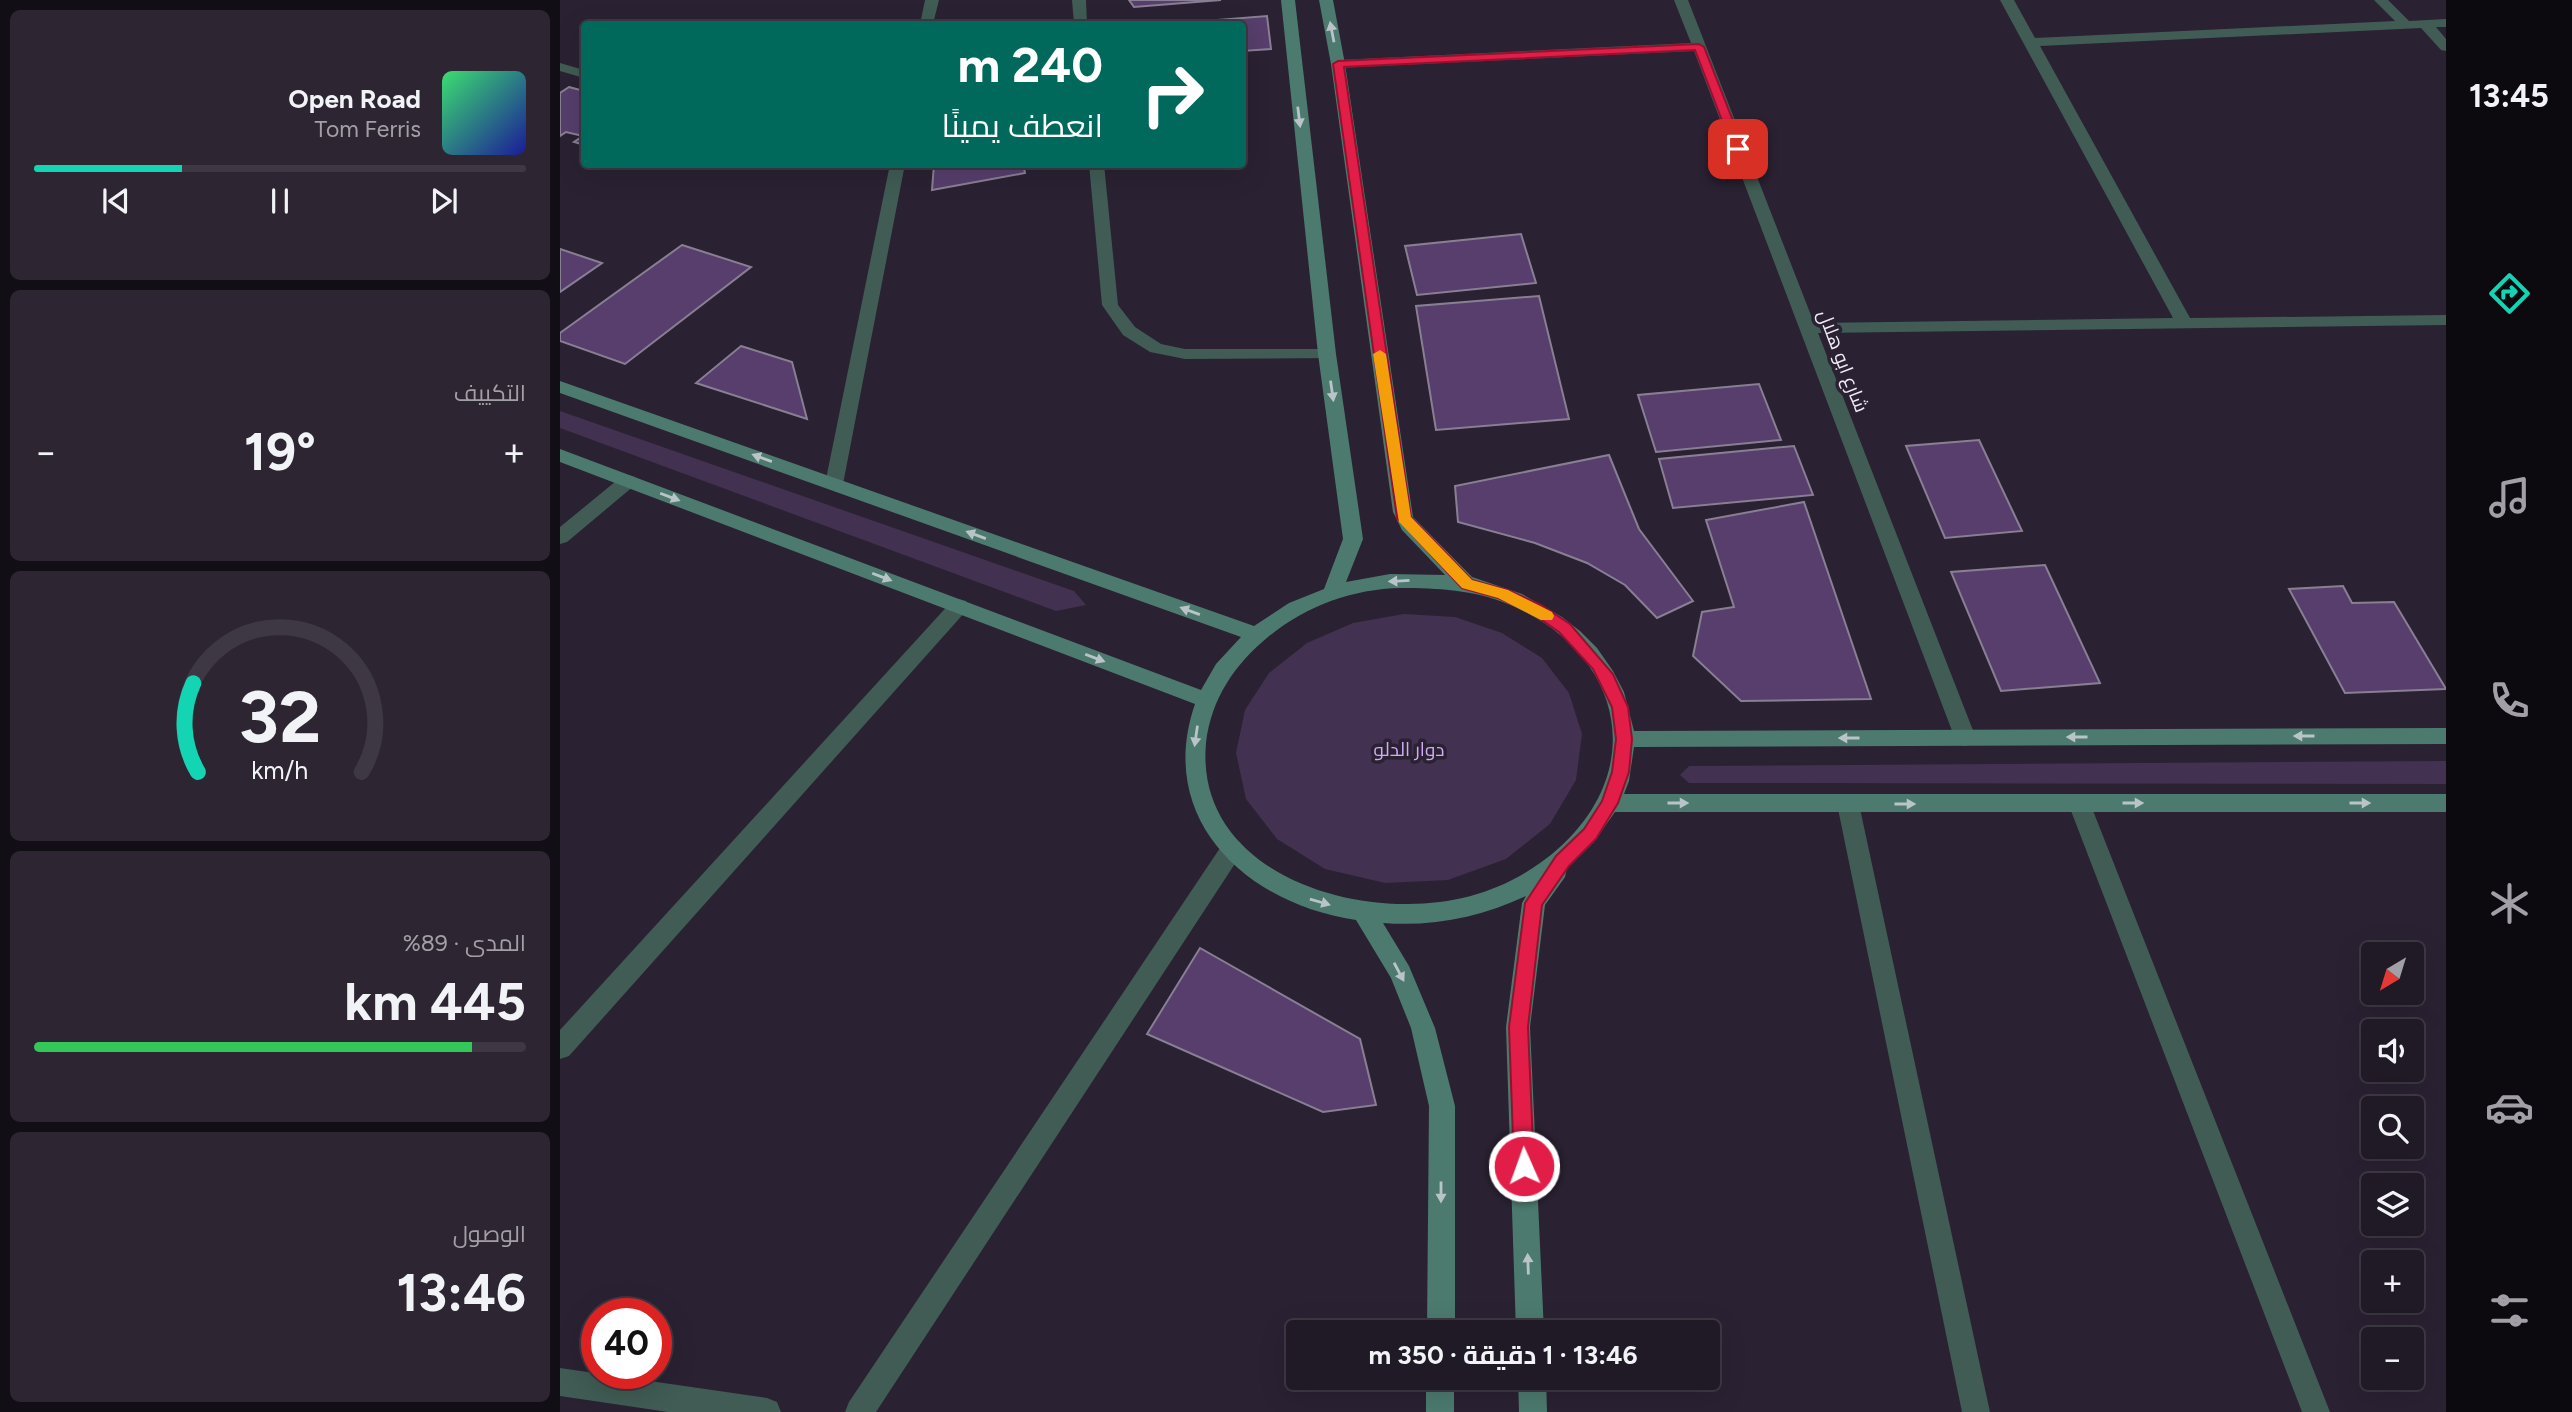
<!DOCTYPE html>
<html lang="ar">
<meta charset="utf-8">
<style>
:root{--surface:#201926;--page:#2d2632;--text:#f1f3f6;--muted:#a2a0a7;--line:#3d3843;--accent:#13d5b4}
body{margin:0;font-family:Figtree,Cairo,sans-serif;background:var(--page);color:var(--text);direction:rtl;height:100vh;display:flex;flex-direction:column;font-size:26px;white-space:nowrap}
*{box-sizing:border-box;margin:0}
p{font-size:23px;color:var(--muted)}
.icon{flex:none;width:38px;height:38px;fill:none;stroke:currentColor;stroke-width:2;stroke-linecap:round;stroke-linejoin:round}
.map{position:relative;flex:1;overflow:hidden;direction:ltr}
.details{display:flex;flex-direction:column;gap:10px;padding:10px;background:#120e15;width:560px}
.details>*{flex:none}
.guide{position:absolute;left:21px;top:21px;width:665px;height:147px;border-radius:7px;box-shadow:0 7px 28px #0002,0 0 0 2px var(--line);direction:rtl;background:#00695c;color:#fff;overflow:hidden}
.needle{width:46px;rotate:218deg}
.tools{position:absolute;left:1801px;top:942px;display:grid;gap:14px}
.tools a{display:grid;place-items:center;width:63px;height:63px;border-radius:7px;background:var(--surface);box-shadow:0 7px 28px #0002,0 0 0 2px var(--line);font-size:35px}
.speed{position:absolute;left:21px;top:1298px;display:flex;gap:14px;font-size:35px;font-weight:700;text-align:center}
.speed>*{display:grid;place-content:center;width:91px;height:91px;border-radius:50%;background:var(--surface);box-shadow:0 7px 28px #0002,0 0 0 2px var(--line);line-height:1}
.speed .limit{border:10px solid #d22;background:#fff;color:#111}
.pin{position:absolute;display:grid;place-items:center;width:60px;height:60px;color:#fff;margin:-30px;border-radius:14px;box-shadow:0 4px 10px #0006}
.me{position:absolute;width:77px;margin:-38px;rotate:358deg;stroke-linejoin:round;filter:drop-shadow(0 0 5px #0008)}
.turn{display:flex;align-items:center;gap:24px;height:147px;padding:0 28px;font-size:32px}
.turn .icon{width:91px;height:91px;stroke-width:2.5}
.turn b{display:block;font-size:49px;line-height:60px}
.big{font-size:52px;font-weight:700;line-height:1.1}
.details .tile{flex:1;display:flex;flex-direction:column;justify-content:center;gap:10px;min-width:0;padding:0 24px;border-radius:10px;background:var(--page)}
.details .dial{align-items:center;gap:0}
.dial svg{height:182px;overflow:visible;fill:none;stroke:var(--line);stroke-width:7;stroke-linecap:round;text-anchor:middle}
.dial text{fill:var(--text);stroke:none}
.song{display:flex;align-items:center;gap:21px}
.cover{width:84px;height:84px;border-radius:10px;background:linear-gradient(135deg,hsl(140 70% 55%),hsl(240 70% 35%))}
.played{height:7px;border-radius:4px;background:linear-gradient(90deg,var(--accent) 30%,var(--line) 30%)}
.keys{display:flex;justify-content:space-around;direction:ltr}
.heat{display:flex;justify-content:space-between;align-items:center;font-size:38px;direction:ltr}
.charge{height:10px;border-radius:5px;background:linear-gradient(90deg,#34c759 89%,var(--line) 0)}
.trip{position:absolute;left:726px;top:1320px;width:434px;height:70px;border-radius:7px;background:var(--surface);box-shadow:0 7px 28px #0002,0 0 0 2px var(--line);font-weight:700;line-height:70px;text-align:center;direction:rtl}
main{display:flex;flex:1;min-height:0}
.tabs{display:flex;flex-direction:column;width:126px;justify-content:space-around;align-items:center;background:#0d0a0f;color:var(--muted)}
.tabs .icon{width:49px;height:49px}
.tabs .on{color:var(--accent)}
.tabs b{font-size:32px;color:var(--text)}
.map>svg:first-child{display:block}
.green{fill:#423150}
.building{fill:#573e6c;stroke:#897f94;stroke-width:2}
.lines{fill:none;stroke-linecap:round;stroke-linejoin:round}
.street{fill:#405c54;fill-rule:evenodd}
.secondary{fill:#4c7a6e;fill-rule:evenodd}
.oneway{fill:#b8c4c8}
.route{fill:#e11d48;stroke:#92132f;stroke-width:2}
.slow{fill:#f59e0b}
.labels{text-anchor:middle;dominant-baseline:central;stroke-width:7;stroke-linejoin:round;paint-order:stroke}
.street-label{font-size:19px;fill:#f2ecf8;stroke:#2a2132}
.park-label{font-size:19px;fill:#d2abf5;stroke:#2a2132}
</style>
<main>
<nav class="tabs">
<b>13:45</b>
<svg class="icon on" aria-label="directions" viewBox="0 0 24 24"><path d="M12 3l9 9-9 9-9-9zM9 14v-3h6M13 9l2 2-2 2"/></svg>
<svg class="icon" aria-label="music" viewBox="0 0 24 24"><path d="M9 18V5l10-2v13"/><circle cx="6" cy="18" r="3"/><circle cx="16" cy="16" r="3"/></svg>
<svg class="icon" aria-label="phone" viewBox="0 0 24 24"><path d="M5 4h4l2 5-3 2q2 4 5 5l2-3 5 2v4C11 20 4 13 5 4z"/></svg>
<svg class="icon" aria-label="climate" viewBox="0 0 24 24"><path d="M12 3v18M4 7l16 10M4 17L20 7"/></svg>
<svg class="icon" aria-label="car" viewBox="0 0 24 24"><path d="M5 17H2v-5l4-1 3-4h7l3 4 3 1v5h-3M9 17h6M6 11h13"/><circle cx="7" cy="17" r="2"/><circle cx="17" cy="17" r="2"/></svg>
<svg class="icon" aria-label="filters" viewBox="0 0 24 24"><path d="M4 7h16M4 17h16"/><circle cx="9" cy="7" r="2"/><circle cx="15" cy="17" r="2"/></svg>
</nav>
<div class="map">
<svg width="1886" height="1412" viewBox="0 0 1886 1412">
<rect width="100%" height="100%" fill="#2a2132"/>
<path class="green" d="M0 411 514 591 526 605 496 611 0 428Z
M844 614 895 617 942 633 982 658 1009 693 1022 734 1016 780 990 824 946 859 888 880 825 883 765 869 717 839 686 799 676 753 685 710 709 673 747 643 793 623Z
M1886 761V784L1129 783 1120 775 1129 766Z"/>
<path class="building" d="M569 0H661L574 7Z
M707 16 711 49 682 51V24H607Z
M9 87 24 91V145L14 142 23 136 6 132 0 136V93Z
M374 164H463L465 173 372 190Z
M961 234 976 283 857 295 845 246Z
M122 245 191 267 65 364 0 341V333Z
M0 249 42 263 0 292Z
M979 296 1009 419 876 430 856 306Z
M181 346 232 362 247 419 136 383Z
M1199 384 1221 440 1096 452 1078 395Z
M1419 440 1462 531 1385 538 1346 446Z
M1234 446 1253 495 1113 508 1099 459Z
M1049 455 1079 529 1133 601 1097 618 1065 585 1027 563 975 543 898 522 895 486Z
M1244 502 1311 699 1181 701 1133 656 1142 612 1174 607 1146 520Z
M1485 565 1540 683 1441 691 1391 572Z
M1783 586 1792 603 1834 602 1886 689 1785 693 1729 589Z
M640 948 800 1039 816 1105 763 1112 587 1034Z"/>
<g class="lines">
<path class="street" d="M365 0H379L373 24H360Z
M512 0H526L527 24H514Z
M1114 0H1128L1254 323 1613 318 1440 0H1454L1475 38 1835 21 1814 0H1828L1849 21 1886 19V27H1876L1886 39V51L1881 50 1861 28 1480 46 1630 318 1886 315V325L1258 333 1416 738 1413 744 1405 746 1397 744 1134 51 778 68 771 64 778 60 1131 43Z
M0 63 24 70V78L0 71Z
M330 164H345L283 484 281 488H267L265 484Z
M529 164H544L558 305 575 327 601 344 625 349H767L776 354 773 358 625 359 590 352 563 335 542 305Z
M68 475 75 477 77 481 75 485 7 542 0 544V527L61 477Z
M399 599 406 601 409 606 406 611 9 1056 0 1059V1030L392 601Z
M1519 794 1527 797 1530 803 1770 1412H1742L1508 803 1511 797Z
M1288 795 1296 798 1299 804 1430 1412H1402L1277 804 1280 798Z
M672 840 680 842 683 849 680 856 316 1412H285L289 1402 664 842Z
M0 1368 207 1398 217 1402 221 1412H108L0 1396Z"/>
<path class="secondary" d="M721 0H735L776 354 803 539 786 582 830 574 885 575 842 530 833 512 771 64 759 0H773L785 64 853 517 912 577 962 594 1002 617 1020 631 1037 648 1053 671 1064 692 1074 731 1886 728V744L1074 747 1069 781 1064 794H1886V812H1055L1033 843 1007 868 1005 877 985 905 970 1027 984 1332H956L946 1027 962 903 966 896C921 917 873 927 823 923L849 966 875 1028 895 1106V1332H867L869 1106 851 1028 831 978 796 920C687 904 595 820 635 704L0 462V449L641 690 656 664 681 637 0 393V381L694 626 729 603 764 589 783 539 758 354ZM841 588C877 588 914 590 948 604 1064 652 1091 772 992 854 950 888 902 904 848 904 754 905 636 855 646 743 651 699 675 664 708 637 746 606 792 589 841 588Z
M866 1377H894V1412H866Z
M958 1377H986L987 1412H959Z"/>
</g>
<defs><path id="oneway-solid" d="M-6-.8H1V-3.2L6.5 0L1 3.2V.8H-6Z" transform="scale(1.75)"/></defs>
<g class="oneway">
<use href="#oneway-solid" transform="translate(772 32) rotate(-101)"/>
<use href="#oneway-solid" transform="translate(739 117) rotate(83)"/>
<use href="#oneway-solid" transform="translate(772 391) rotate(82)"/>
<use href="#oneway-solid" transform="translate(202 458) rotate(-160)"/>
<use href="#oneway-solid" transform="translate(110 497) rotate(21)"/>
<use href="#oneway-solid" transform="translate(416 535) rotate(-160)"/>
<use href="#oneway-solid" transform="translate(322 577) rotate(21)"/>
<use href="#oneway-solid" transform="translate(839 581) rotate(177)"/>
<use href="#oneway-solid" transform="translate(630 611) rotate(-160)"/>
<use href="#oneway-solid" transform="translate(535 658) rotate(21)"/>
<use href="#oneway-solid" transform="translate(636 736) rotate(98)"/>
<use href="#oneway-solid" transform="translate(1744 736) rotate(180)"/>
<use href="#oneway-solid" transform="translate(1517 737) rotate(180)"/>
<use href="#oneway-solid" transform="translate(1289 738) rotate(180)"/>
<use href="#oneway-solid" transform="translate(1118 803)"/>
<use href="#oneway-solid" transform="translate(1573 803)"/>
<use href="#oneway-solid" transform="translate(1800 803)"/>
<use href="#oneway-solid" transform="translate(1345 804)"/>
<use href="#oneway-solid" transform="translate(760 902) rotate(16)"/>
<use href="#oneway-solid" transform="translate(839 972) rotate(62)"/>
<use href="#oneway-solid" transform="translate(881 1192) rotate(90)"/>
<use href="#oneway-solid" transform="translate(968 1264) rotate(-92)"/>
</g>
<path class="route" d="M1139 44 1144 47 1184 149 1182 152 1173 149 1135 50 784 67 851 517 912 580 948 590 981 605 1010 624 1053 674 1068 707 1072 739 1069 772 1058 803 1036 839 1009 866 982 905 968 1027 974 1166 971 1172 964 1175 957 1172 954 1166 949 1027 965 903 996 856 1024 829 1042 801 1052 772 1056 739 1052 707 1033 669 999 632 970 612 938 598 902 588 837 518 773 64 778 61Z"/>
<path class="slow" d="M820 350 826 354 851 517 912 580 948 590 992 612 994 616 992 620H981L938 598 902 588 839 522 813 354Z"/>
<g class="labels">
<g class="street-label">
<text transform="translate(1283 361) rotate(69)">شارع ابو هلال</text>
</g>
<g class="park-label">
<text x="849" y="749">دوار الدلو</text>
</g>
</g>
</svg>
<div class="tools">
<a><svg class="needle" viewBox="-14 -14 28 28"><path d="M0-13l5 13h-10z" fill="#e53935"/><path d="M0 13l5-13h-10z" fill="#a2a0a7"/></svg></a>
<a><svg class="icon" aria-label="sound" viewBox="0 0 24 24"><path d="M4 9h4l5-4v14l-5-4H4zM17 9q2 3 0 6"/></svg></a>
<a><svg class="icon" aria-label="search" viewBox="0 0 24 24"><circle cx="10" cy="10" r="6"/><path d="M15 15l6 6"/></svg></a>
<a><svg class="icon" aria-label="layers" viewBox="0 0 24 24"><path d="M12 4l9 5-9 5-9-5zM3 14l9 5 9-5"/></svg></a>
<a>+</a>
<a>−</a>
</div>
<div class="speed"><div class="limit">40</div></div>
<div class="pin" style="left:1178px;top:149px;background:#d93025"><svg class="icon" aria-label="arrive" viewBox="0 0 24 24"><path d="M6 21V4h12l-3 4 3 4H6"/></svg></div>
<svg class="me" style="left:964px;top:1166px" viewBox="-20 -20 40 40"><circle r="17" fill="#e11d48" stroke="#fff" stroke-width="3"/><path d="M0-11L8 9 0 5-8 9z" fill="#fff"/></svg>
<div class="trip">13:46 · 1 دقيقة · 350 m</div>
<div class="guide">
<div class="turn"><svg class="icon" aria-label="right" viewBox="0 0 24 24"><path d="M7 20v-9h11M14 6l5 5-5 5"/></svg><div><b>240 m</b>انعطف يمينًا</div></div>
</div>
</div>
<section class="details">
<div class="tile">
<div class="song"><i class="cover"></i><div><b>Open Road</b><p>Tom Ferris</p></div></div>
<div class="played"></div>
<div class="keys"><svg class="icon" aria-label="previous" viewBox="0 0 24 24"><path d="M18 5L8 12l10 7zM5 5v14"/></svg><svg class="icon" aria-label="pause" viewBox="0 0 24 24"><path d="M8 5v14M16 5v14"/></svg><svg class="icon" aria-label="next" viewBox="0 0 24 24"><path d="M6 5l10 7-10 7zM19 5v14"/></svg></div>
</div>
<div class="tile"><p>التكييف</p>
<div class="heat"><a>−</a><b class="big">19°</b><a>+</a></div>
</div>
<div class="tile dial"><svg viewBox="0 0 100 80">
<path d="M14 69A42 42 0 1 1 86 69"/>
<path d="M14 69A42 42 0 0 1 12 30" stroke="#13d5b4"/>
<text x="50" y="56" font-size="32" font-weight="700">32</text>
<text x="50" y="72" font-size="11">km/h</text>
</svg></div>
<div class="tile"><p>المدى · 89%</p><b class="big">445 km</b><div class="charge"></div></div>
<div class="tile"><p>الوصول</p><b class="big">13:46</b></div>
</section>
</main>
